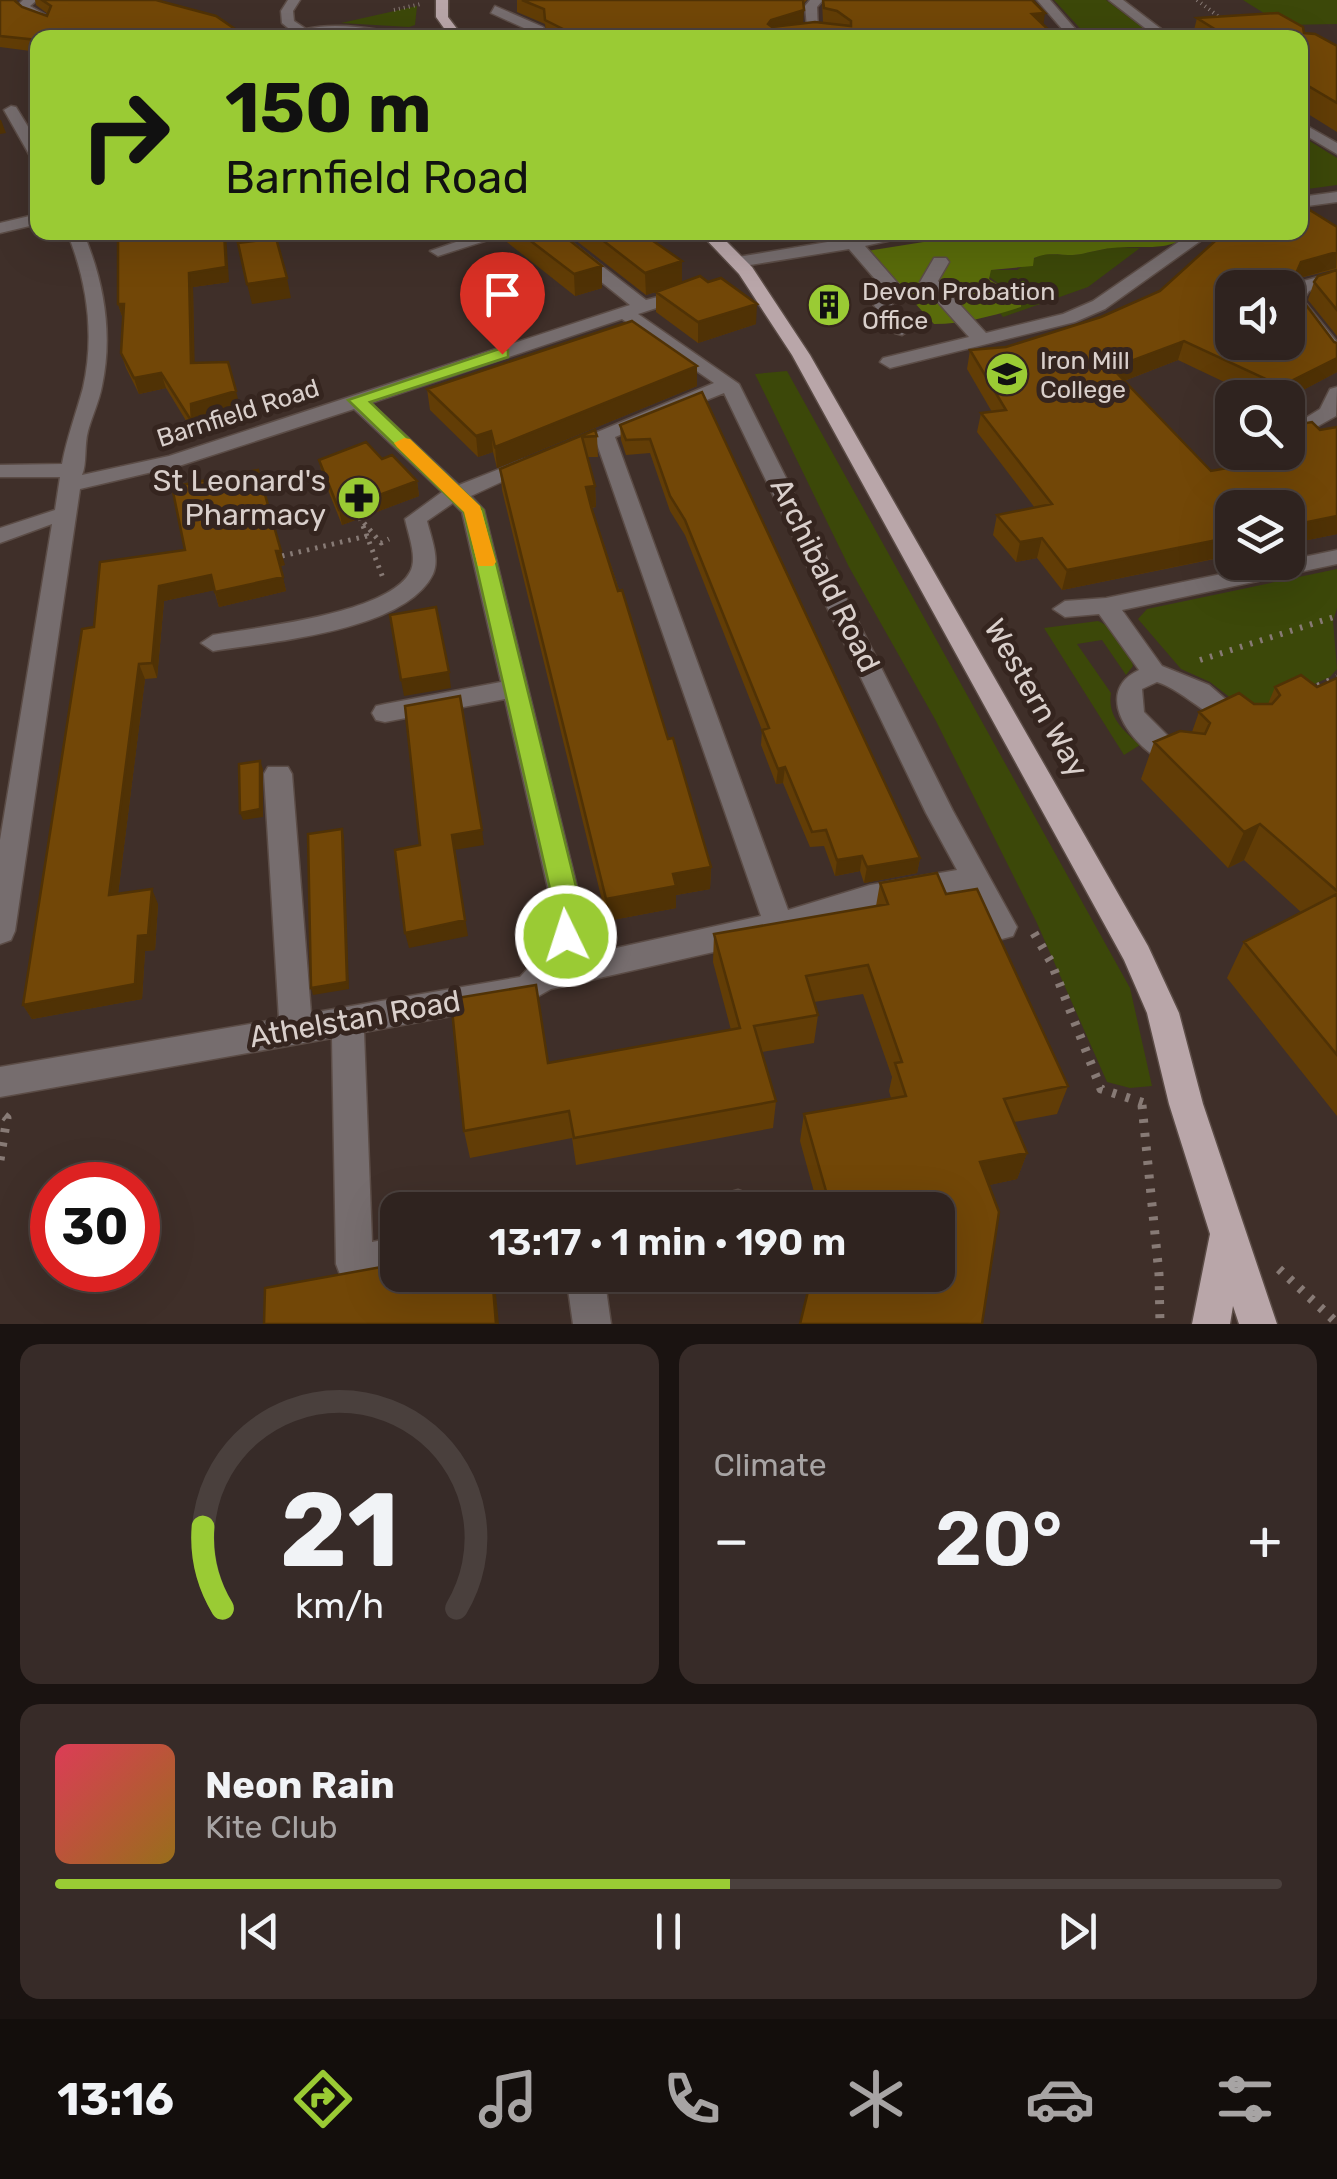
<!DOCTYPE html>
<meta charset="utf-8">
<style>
:root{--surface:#2f231f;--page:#372b28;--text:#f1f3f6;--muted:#a7a4a4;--line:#4a403d;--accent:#9acb34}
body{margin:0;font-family:Rubik,sans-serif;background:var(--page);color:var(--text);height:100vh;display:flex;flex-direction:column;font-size:38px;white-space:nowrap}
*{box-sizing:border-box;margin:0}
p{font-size:32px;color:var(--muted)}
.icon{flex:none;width:55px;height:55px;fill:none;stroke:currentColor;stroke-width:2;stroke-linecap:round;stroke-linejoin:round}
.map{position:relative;height:1324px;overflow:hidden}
.sheet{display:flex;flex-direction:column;gap:20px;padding:20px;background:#1a1311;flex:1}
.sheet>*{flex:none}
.top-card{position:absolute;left:30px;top:30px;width:1278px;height:210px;border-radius:20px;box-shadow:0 10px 40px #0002,0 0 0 2px var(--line);background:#9acb34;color:#111;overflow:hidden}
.tools{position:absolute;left:1215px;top:270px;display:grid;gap:20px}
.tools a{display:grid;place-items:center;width:90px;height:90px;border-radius:20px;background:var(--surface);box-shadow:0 10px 40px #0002,0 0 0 2px var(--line);font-size:50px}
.speed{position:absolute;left:30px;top:1162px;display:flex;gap:20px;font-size:50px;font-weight:700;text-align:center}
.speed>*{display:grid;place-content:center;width:130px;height:130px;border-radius:50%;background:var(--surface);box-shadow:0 10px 40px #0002,0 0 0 2px var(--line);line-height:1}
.speed .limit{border:15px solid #d22;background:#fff;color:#111}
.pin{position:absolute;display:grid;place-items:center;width:85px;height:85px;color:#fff;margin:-102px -42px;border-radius:50% 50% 50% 0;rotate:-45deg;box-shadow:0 0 10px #0007}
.pin .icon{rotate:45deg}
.me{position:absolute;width:110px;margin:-55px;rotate:356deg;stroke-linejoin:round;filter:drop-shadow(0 0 8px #0008)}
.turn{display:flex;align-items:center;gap:35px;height:210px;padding:0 30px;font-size:45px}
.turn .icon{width:130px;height:130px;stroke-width:2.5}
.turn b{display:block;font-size:70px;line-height:85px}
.big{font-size:75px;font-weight:600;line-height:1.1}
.sheet .widget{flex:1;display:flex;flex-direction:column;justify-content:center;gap:15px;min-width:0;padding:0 35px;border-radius:20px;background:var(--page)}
.sheet .dial{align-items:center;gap:0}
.dial svg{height:260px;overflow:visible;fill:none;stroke:var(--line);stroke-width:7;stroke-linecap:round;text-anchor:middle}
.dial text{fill:var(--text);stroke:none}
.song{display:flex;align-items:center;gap:30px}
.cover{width:120px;height:120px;border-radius:15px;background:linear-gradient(135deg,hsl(350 70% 55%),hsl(40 70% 35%))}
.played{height:10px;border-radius:5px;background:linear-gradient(90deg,var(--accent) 55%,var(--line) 55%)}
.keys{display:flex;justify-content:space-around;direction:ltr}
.heat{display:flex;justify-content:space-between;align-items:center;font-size:55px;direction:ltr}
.sheet .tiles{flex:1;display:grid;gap:20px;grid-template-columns:1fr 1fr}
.widget:last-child{grid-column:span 2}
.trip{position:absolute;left:380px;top:1192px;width:575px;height:100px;border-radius:20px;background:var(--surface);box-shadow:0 10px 40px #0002,0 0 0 2px var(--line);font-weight:600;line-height:100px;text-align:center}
.menu{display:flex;height:160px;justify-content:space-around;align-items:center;background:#130e0c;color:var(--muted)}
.menu .icon{width:70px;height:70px}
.menu .active{color:var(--accent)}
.menu b{font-size:45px;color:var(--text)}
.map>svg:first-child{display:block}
.green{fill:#3c4809}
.forest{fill:#596b0a}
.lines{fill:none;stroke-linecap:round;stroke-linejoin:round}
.minor-casing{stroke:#5b4c46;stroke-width:3}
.major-casing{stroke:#5b4c46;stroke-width:3}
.path-far3{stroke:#877a75;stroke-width:4;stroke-dasharray:1 4;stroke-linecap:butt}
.path-far2{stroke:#877a75;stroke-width:5;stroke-dasharray:2.5 6;stroke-linecap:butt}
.path-far1{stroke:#877a75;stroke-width:6;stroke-dasharray:2.5 8;stroke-linecap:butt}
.path{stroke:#877a75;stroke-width:9;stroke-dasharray:4 10;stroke-linecap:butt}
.minor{fill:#766d6e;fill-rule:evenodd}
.major{fill:#b9a6a9;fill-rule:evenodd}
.wall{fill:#623d06}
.shaded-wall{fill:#503205}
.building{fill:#724707;stroke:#503205;stroke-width:2.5;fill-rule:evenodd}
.route{fill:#9acb34;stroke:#648422;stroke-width:2.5}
.slow{fill:#f59e0b}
.labels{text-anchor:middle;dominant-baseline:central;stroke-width:10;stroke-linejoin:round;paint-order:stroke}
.far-poi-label{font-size:25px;fill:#d9cfcb;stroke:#35251f;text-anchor:start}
.far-street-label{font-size:25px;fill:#d9cfcb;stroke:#35251f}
.poi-label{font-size:30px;fill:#d9cfcb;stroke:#35251f;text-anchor:end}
.street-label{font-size:30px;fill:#d9cfcb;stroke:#35251f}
</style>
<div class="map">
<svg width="1337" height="1324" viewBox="0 0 1337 1324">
<rect width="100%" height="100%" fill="#3f2f29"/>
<path class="green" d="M1054 0H1106L1155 37H1088Z
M1243 0H1337V24L1283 25Z
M417 6 415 25 409 27 341 23Z
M1300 135 1337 158V185L1300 190Z
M1115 247 1140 248 1088 287 1003 317 1000 313 1021 307V300L988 276 991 270H1017L1041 254 1075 255Z
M787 371 1130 988 1152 1086 1130 1088 1107 1082 1036 921 936 721 849 567 755 374Z
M1337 569V608L1333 621 1337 669 1330 677 1250 713 1210 682 1181 669 1138 619 1147 609Z
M1098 621C1116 629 1129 647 1133 666L1126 675 1102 640 1077 644 1111 693C1107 717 1124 731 1140 745L1124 755 1044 628Z"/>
<path class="forest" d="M1074 233H1195C1161 254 1148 244 1112 248 1099 249 1086 254 1073 255 1059 255 1046 252 1034 258L1033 266 991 270 989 279 1021 300V307C992 316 964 324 934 324L867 251 961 236Z"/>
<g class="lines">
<g class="minor-casing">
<path id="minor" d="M23 0H37L30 6 51 18V24C40 25 24 15 17 6Z
M288 0H300L293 11 294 21 306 29C346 20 383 34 423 33 437 32 450 26 461 33 430 52 365 28 329 31 311 33 294 38 275 38L293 32 282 23 281 11Z
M810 0H823L817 7 818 32 771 38 807 27 805 6Z
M1037 0H1050L1083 38H1070Z
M1109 0H1123L1173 38H1158Z
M495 6 543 27 545 30 535 33 491 13Z
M11 106 16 107 38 143V160L30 156 4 110Z
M1300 122 1337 143V154L1300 132Z
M1337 192V202L1300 207V197Z
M38 214V224L0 233V223Z
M67 232H83C104 281 113 334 102 386 99 402 92 416 88 431 84 445 87 465 82 475L169 456 630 305 539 232H558L646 300 693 288V296L638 314 739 384 953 811 1017 927 1013 936 1002 939 991 936 968 892 870 909 779 937 551 989 528 1002 364 1032 372 1242 398 1237V1273L354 1282 341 1277 336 1264 332 1038 0 1097V1067L279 1019 264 774 268 767H288L292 774 311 1013 520 977 544 951 553 911 505 699 385 722 376 720 372 713 376 706 385 704 501 682 462 512 453 503 427 521C431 537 440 559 433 574 406 631 269 642 213 651L201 643 213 635C257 627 388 614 410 572 418 558 408 534 405 519L442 492 354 409 182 465 80 489 15 931 11 940 0 944V840L52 524 0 543V528L55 510 60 477H0V465L62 464C67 437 76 414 83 388 95 335 87 281 67 232ZM622 319 714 383 557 449 567 455 597 444 761 916 571 958 583 911 484 510 471 496 540 464 529 458 522 460 459 485 371 403ZM724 393 926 813 957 870 870 885 788 910 615 437Z
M485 232H513L438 256 430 251Z
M887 232H928L865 246 901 287 886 297 911 329 902 335 895 333 867 296 881 286 849 249 738 267 729 262 738 257Z
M1193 232H1213L1105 309 1075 322 890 368 880 362 883 358 969 337 920 282 934 258H946L949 262 938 281 986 333 1063 314 1093 301Z
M1337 272V282L1309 291 1303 300 1337 342V360L1330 358 1288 304 1296 283Z
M1337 387 1336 416 1288 443V429L1320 409 1330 389Z
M1337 550V564L1122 610 1162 666 1209 685 1253 723 1249 730C1227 736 1185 690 1157 682L1142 689 1144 712 1192 760 1189 767C1158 776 1079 698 1139 670L1099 614 1065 617 1053 609 1065 601 1106 598Z
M738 1190 751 1195 755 1210H705L710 1198Z
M566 1275H604L611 1324H573Z"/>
</g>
<g class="major-casing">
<path id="major" d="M436 0H448V17L464 38H451L436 17Z
M699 232H717L752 267 810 355 1148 946 1179 1013 1203 1104 1277 1324H1239L1233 1306 1230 1324H1192L1210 1234 1169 1104 1147 1013 1124 960 792 355 739 274Z"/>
</g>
<path class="path-far3" d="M1197 0 1223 20
M394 10 421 4"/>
<path class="path-far2" d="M360 518 383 578
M364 523 381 543 389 539
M282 556 367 536"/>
<path class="path-far1" d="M1200 660 1337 616
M1308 690 1337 677"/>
<path class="path" d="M1034 933 1051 962 1101 1089 1150 1105
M1142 1105 1159 1274 1160 1324
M0 1160 7 1118 2 1114
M1279 1269 1337 1323"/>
<use href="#minor" class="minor"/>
<use href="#major" class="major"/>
</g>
<path class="wall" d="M0 0H16L22 7 47 16 48 14 36 5 35 0H156L248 38H38V52L0 47Z
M517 0H807L803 4V24L823 23 822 0H1032L1043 25 1057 38H552L546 34 545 24 517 12Z
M1197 18 1304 33 1337 46V132L1300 109V38H1192Z
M1337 227V269L1295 279 1292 286 1334 342 1337 343V372L1288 398H1258L1178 360 1124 381 1211 471 1262 462 1254 452H1288L1320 430 1337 427V534L1062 590 1037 558 1016 562 993 535 997 515 1035 508 977 432 981 413 992 412 967 369 970 350 1006 347 1101 317 1160 291Z
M118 232 229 282 193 287 194 363 240 407 196 419V437L166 388 139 394 126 368 121 353 123 319 118 304Z
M502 232H559L602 288 575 296 503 239Z
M565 232H655L656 242 682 283 756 324 698 343 656 312V292L662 290 646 295Z
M1337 270V336L1308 300 1314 282Z
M697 366V386L497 468 493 452 478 457 430 410 427 389Z
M702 392 920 858 917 873 864 883 860 871 835 876 824 846 810 847 783 783 776 784 761 745 762 730 685 535 670 511 650 453 626 455 621 440 620 425Z
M595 430 597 436 598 457H587L595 486 596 507 592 508 711 867 710 889 676 895V908L607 921 502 490 500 469Z
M382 459 417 481 419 496 342 525 322 475 319 460Z
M100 562 285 565 280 566 286 591 219 607 214 590 164 601 157 678 145 679 118 894 158 904 155 950 145 951 142 999 32 1019 23 1005 94 627Z
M1337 678V1116L1227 978 1244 942 1302 913 1244 860 1228 868 1141 779 1154 742 1192 732 1199 712 1268 704 1275 687H1317Z
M880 883 946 894 1068 1086 1057 1114 1014 1122 1027 1153 1017 1179 989 1185 938 1210H819L800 1141 804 1114 891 1098 889 1091 892 1077 863 994 814 1002 818 1015 814 1043 762 1052 776 1101 773 1128 576 1165 572 1138 470 1158 464 1131 548 1063 731 1030 713 962 714 934 876 906Z"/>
<path class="shaded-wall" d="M804 10 803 24 770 34 768 24 771 20Z
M1045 13 1043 28 1032 14Z
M0 120H1L6 133 0 134Z
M224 232H226L229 282 193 287 195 378 191 363 189 273Z
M1337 252 1336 268 1295 279 1288 296 1301 262Z
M682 261V283L646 295 645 273Z
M602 266V288L575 296 574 274Z
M287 278 291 298 252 304 247 284Z
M118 304H124L123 319Z
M757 304 756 324 698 343V322Z
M1184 341 1178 360 1108 387 1112 368Z
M1337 358V372L1288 398H1277L1281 386Z
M697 366V386L497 468 495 447Z
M161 373 166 388 139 394 134 378Z
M236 391 240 407 196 419V437L192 422 191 404Z
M491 431 493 452 478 457 476 436Z
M417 481 419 496 342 525 339 510Z
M595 486 596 507 587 508 586 487Z
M1337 516V534L1288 544V526Z
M1232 537V555L1062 590 1067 570Z
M1042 538 1037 558 1016 562 1020 542Z
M276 551H281L285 565 280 566Z
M211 575 215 590 164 601 157 678 152 663 159 586Z
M283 577 286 591 219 607 215 592Z
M139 664 145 679 116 910 109 895Z
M449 672 451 688 404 696 401 680Z
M260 761 263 769V817L243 820 240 813Z
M785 767 783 783 776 784 778 769Z
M1260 824 1244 860 1228 868 1244 832Z
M342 829 344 837 349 989 313 995 311 988Z
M482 830 484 845 454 850 468 936 409 948 405 933 452 835Z
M862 856 860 871 835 876 837 860Z
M920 858 917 873 864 883 867 867Z
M711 867 710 889 676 895V908L607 921 606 899 673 874Z
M152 889 158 904 155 950 145 951 142 999 32 1019 23 1005 138 936Z
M1027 1153 1017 1179 971 1189 980 1162Z
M492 1275H494L499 1324H496Z"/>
<path class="building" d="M0 0H14L22 7 47 16 51 6 42 0H156L216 16 248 38 94 37 38 38V40L0 36Z
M522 0H803L804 10 771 20 768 24 772 27 815 22 851 26V21L837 11 824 8 823 0H1032L1045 13 1032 14 1057 38H581L545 20 544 9Z
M1278 13 1303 27 1304 33 1315 34 1337 46V103L1300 81V38H1229L1197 18Z
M1300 204 1337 227V252L1301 262 1291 285 1334 342 1337 343V358L1281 386 1184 341 1112 368 1211 471 1283 458 1278 452H1288V426L1312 422 1320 430 1337 427V516L1288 526V508H1232V537L1067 570 1042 538 1020 542 997 515 1052 504 981 413 1006 410 970 350 1006 347 1101 317 1160 291 1225 232H1300ZM1232 288H1288V342H1232Z
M118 232H224L226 267 189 273 191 363 228 362 236 391 191 404 192 422 161 373 134 378 121 353 124 304H118Z
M519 232H559L602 266 574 274Z
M592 232H655L646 236 682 261 645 273Z
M276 238 287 278 247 284 238 243Z
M1337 270V310L1314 282 1318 276Z
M700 276 708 282 721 278 757 304 698 322 656 292Z
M632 321 697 366 495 447 491 431 476 436 427 389Z
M702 392 920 858 867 867 862 856 837 860 826 830 812 832 785 767 778 769 762 730 769 728 685 520 670 496 650 439 626 440 620 425Z
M595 430 597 436 582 437 595 486 586 487 592 510 618 591 622 590 668 739 673 738 711 867 673 874 676 886 606 899 500 469Z
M366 442 382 459 392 455 417 481 339 510 319 460Z
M258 470 281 551H276L283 577 215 592 211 575 159 586 152 663 139 664 109 895 152 889 148 935 138 936 135 984 23 1005 82 629 94 627 100 562 185 550 172 487Z
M436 607 449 672 401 680 390 615Z
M1301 675 1317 687 1337 678V891L1260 824 1244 832 1154 742 1180 731 1205 734 1210 723 1199 712 1239 693 1254 704H1272L1280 695 1275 687Z
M460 696 482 830 452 835 465 920 405 933 395 850 420 845 405 706Z
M260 761V809L240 813 239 764Z
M342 829 347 982 311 988 308 834Z
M937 873 946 894 977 889 1068 1086 1004 1099 1027 1153 980 1162 999 1212 982 1324H800L812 1275H938V1210H829L830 1205 804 1114 906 1096 895 1063 902 1062 868 965 806 976 818 1015 754 1026 776 1101 574 1138 569 1111 464 1131 451 999 536 985 548 1063 740 1028 714 934 888 904 880 883Z
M1337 894V1055L1244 942Z
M398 1264V1275H492L496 1324H264L265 1288Z"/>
<path class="route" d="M502 348 508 350V357L370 402 483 510 582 911 576 944 566 947 556 944 552 936 555 911 464 512 348 400Z"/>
<path class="slow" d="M404 438 410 439 480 506 496 562 493 566H478L464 512 397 447 394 443Z"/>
<defs>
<g id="building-disc" transform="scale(2.25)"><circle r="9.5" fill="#9acb34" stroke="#35251f"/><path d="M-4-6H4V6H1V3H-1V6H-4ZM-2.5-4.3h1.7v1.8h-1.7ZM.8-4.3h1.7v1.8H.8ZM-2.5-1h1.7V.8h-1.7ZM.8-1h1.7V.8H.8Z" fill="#111"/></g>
<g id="university-disc" transform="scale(2.25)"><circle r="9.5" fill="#9acb34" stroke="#35251f"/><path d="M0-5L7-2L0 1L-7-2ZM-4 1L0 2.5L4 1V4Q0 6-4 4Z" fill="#111"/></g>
<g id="pharmacy-disc" transform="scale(2.25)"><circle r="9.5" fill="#9acb34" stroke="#35251f"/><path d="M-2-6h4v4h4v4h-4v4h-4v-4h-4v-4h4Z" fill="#111"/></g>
</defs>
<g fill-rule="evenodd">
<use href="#building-disc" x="829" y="305"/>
<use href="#university-disc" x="1007" y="374"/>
<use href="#pharmacy-disc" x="359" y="498"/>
</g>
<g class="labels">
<g class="far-poi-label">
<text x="862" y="291">Devon Probation<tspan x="862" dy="29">Office</tspan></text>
<text x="1040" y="360">Iron Mill<tspan x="1040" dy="29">College</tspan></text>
</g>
<g class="far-street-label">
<text transform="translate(238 413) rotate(-18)">Barnfield Road</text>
</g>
<g class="poi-label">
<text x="326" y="481">St Leonard's<tspan x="326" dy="34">Pharmacy</tspan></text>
</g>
<g class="street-label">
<text transform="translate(825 575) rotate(64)">Archibald Road</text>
<text transform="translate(1036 698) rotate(60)">Western Way</text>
<text transform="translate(355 1019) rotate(-10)">Athelstan Road</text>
</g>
</g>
</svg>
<div class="tools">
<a><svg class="icon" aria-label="sound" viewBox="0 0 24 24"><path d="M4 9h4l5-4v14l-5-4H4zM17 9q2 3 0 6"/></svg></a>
<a><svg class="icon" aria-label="search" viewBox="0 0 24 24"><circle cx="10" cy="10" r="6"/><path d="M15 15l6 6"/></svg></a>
<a><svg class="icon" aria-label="layers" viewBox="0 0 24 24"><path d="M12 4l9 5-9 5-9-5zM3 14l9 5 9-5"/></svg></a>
</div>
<div class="speed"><div class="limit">30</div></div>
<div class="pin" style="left:502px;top:354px;background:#d93025"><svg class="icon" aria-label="arrive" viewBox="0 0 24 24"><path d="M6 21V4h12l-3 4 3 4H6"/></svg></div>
<svg class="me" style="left:566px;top:936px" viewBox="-20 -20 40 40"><circle r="17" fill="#9acb34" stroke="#fff" stroke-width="3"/><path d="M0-11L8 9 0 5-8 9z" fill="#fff"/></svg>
<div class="trip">13:17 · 1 min · 190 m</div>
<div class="top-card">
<div class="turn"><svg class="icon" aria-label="right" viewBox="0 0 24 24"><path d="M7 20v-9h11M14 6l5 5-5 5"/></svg><div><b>150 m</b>Barnfield Road</div></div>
</div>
</div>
<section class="sheet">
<div class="tiles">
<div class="widget dial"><svg viewBox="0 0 100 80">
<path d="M14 69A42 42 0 1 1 86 69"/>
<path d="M14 69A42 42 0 0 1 8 44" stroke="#9acb34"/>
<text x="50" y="56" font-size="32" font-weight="700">21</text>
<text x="50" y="72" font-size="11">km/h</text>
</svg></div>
<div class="widget"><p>Climate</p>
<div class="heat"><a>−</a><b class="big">20°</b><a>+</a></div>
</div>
<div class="widget">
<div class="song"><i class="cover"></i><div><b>Neon Rain</b><p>Kite Club</p></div></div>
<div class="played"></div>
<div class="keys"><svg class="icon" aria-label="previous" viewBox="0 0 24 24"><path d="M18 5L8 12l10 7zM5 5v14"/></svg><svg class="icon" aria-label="pause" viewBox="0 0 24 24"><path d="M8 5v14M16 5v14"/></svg><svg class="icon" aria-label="next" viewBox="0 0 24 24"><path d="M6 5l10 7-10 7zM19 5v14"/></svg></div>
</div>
</div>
</section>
<nav class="menu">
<b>13:16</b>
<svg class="icon active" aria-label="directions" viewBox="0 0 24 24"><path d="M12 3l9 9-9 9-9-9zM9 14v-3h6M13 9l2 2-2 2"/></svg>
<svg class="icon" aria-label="music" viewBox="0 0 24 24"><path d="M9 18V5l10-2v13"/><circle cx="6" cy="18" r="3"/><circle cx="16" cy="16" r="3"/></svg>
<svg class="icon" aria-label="phone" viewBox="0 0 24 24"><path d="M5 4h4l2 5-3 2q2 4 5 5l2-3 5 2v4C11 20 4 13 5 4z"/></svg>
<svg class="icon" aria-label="climate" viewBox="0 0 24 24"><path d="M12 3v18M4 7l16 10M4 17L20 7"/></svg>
<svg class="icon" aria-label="car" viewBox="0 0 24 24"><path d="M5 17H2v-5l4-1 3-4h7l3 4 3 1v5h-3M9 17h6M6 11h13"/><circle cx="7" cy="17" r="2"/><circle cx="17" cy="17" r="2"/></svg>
<svg class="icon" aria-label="filters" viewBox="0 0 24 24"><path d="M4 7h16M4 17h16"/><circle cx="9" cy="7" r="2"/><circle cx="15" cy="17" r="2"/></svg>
</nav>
